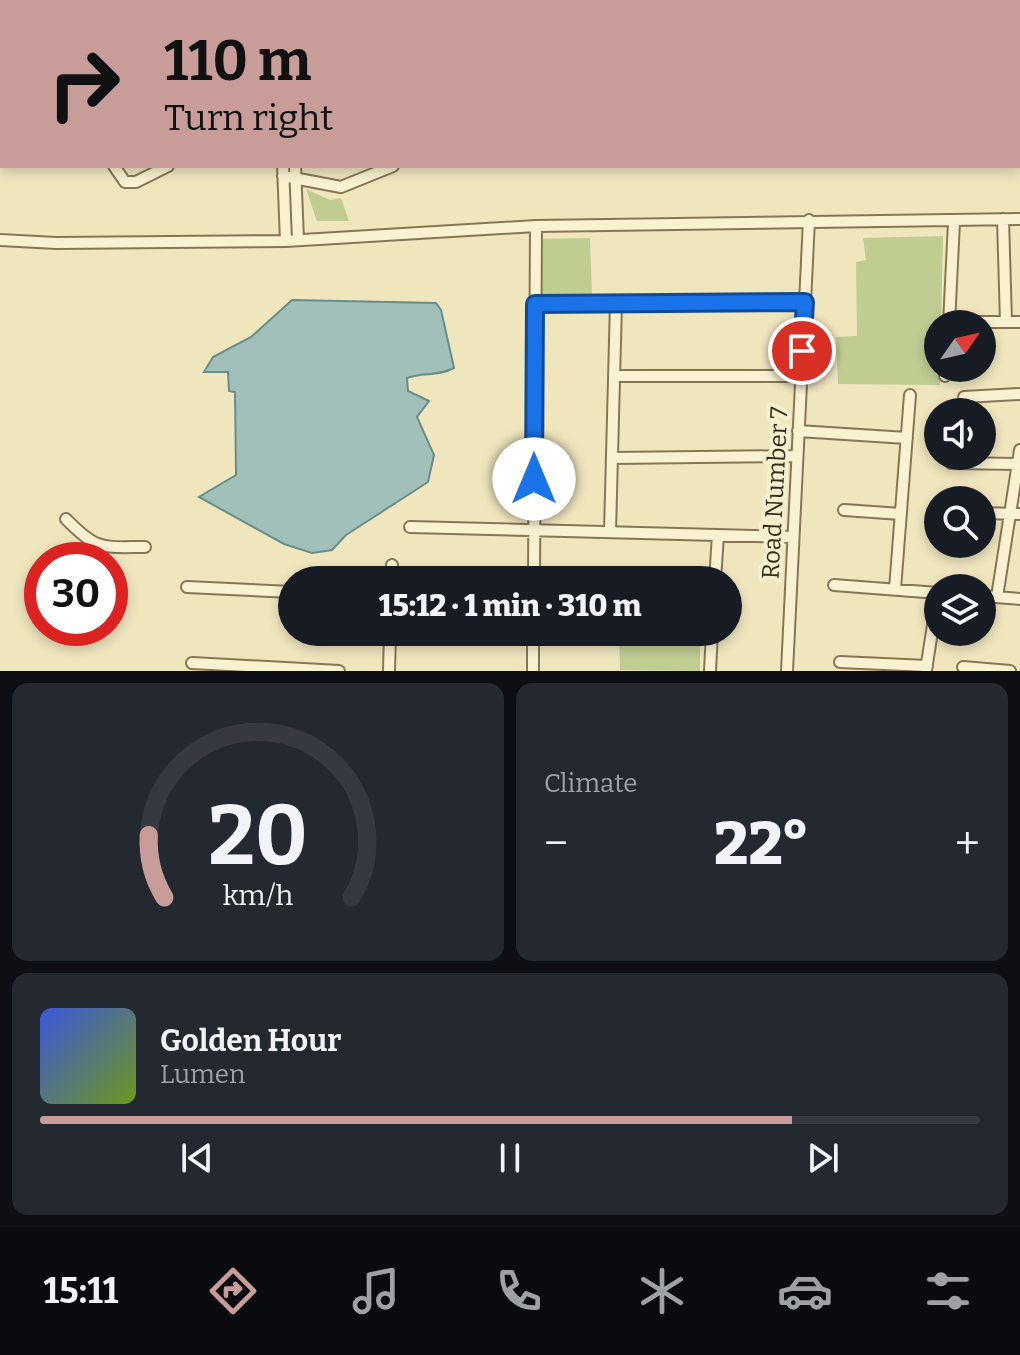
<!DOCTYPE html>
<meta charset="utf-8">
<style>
:root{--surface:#171b24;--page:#242831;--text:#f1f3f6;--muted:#9ea1a6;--line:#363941;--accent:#c89c98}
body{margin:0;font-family:Bitter,serif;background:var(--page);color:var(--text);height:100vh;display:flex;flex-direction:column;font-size:30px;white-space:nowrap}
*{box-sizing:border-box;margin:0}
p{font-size:26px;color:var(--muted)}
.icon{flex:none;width:44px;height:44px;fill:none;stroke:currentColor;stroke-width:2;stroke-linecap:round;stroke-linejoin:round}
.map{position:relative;height:671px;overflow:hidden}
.drawer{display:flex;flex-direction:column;gap:12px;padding:12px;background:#0d0f14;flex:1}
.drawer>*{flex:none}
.banner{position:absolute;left:0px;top:0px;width:1020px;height:168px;box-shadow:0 4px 12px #0003;background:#c89c98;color:#111;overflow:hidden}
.needle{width:52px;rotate:56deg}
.controls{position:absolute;left:924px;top:310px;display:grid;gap:16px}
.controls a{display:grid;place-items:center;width:72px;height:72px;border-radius:50%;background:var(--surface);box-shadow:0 4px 12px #0003;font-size:40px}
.speed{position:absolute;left:24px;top:542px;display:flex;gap:16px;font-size:40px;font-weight:700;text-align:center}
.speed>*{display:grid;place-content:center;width:104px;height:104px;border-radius:50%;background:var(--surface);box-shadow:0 4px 12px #0003;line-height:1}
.speed .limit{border:12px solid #d22;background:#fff;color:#111}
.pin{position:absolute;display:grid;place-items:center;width:68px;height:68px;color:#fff;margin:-34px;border:4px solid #fff;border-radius:50%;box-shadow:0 2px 8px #0007}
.me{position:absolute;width:88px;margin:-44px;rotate:0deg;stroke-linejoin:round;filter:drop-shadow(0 0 6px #0008)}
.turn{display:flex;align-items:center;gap:28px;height:168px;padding:0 32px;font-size:36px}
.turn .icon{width:104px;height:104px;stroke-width:2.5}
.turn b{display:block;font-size:56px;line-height:68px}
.big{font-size:60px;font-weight:800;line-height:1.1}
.drawer .widget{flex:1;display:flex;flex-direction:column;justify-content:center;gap:12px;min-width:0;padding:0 28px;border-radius:16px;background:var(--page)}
.drawer .dial{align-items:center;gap:0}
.dial svg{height:208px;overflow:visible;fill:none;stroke:var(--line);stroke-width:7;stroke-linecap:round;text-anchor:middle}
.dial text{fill:var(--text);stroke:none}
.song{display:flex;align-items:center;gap:24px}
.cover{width:96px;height:96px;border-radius:12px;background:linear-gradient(135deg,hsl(230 70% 55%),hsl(80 70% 35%))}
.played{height:8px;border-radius:4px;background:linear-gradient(90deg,var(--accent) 80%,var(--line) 80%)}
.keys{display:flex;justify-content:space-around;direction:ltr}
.heat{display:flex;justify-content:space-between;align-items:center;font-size:44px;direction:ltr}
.drawer .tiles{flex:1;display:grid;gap:12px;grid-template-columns:1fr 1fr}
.widget:last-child{grid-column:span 2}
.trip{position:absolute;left:278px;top:566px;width:464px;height:80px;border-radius:40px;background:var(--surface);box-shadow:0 4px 12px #0003;font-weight:800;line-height:80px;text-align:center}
.tabs{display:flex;height:128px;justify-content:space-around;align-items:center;background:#090b0e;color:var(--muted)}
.tabs .icon{width:56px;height:56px}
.tabs .active{color:var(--accent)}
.tabs b{font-size:36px;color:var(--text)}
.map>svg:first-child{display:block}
.green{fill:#bfcd92}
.water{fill:#a1c0ba;stroke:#698e89;stroke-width:2}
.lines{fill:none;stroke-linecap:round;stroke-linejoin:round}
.minor-casing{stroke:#877656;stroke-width:14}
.minor{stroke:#f9f2d1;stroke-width:10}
.route-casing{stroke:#114b97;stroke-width:20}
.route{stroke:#1a73e8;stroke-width:14}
.labels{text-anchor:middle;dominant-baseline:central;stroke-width:8;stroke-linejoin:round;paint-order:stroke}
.street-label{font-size:24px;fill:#362b1b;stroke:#f6efcd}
</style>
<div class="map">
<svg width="1020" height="671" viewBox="0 0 1020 671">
<rect width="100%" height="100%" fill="#efe6be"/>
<path class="green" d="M306 189 330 200 341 198 349 221H317Z
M943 236 941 324H938L940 385 838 384 836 337 857 336 856 262 866 260 863 238Z
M590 238 592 294 539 296V239Z
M619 632H700V671L620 670Z"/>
<path class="water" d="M292 300 436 303 441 310 454 368C437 377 424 372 407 378L408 391 429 401 417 417 434 455 428 482 346 535 332 550 312 553 284 544 199 497 236 475 235 392 229 391 228 372H204L213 357 251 337Z"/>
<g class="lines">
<g class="minor-casing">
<path id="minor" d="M276 0V2
M290 0V2
M460 0V2
M210 2 214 0
M381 2 387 0
M114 166 125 182H136L168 166
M283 166 286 241
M295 166 298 240
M283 176 341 187 393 166
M1003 219 1006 322
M0 240 56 243 286 241 536 226 1020 219
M535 304 805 302
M949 322H1020
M949 324 954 222
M614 376H801
M945 376 946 368
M964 397 1020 394
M798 431 907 438
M612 458 797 456
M951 463 1018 464
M844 510 901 514
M982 513 1020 514
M66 519C97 551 102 547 145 547
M410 527 793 537
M610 532 616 303
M391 580 392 565
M534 580 536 226
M715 580 718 535
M834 585 938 593
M187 587 292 592
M895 589 910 395
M982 596 1020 599
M997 597 1020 450
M840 662 927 666
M192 663 339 671
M963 667 1010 671
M926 670 938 593
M389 671 390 632
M533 671V632
M710 671 712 632
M787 671 809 220"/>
</g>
<use href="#minor" class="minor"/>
</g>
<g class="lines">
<g class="route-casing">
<path id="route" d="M534 479 535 304 805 302 802 351"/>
</g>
<use href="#route" class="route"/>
</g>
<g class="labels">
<g class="street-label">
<text transform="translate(775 493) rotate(-87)">Road Number 7</text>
</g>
</g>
</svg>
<div class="controls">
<a><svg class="needle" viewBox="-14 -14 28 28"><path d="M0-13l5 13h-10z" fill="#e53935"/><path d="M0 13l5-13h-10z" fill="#9ea1a6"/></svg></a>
<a><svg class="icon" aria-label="sound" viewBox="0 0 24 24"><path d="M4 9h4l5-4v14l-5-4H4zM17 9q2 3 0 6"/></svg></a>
<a><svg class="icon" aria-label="search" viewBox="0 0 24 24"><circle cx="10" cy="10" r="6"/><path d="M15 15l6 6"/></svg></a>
<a><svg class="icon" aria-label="layers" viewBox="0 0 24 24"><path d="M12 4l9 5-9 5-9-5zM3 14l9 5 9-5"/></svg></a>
</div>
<div class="speed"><div class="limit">30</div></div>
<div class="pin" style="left:802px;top:351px;background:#d93025"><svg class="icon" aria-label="arrive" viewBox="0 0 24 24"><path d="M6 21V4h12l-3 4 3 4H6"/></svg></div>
<svg class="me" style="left:534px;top:479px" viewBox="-20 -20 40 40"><circle r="19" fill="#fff"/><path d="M0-13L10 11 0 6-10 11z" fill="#1a73e8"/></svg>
<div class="trip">15:12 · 1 min · 310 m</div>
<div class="banner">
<div class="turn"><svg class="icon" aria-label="right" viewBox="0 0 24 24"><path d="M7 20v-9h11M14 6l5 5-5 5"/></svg><div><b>110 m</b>Turn right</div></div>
</div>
</div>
<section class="drawer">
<div class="tiles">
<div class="widget dial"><svg viewBox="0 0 100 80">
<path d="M14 69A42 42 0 1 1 86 69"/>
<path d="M14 69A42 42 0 0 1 8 45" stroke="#c89c98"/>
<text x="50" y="56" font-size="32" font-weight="700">20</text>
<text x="50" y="72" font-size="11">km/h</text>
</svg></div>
<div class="widget"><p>Climate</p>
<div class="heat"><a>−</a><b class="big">22°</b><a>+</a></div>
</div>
<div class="widget">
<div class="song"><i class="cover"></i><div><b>Golden Hour</b><p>Lumen</p></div></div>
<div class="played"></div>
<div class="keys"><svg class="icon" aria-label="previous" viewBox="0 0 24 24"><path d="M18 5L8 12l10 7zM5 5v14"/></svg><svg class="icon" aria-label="pause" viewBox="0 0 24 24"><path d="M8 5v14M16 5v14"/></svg><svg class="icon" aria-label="next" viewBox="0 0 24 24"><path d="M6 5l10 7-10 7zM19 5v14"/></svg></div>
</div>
</div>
</section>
<nav class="tabs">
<b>15:11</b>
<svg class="icon active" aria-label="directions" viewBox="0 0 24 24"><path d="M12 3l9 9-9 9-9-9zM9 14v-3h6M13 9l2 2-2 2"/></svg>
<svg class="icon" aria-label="music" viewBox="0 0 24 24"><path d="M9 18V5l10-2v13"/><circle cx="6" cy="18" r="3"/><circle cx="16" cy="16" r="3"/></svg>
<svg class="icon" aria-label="phone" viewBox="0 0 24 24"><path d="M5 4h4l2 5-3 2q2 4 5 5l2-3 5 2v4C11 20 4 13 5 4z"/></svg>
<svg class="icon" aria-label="climate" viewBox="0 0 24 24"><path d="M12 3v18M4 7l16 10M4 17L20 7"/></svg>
<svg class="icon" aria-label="car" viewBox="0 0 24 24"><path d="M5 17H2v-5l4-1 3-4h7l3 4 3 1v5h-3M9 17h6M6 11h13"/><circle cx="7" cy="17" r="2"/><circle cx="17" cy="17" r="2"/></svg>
<svg class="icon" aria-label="filters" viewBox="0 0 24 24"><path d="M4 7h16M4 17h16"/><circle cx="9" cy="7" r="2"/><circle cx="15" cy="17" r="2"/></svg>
</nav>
